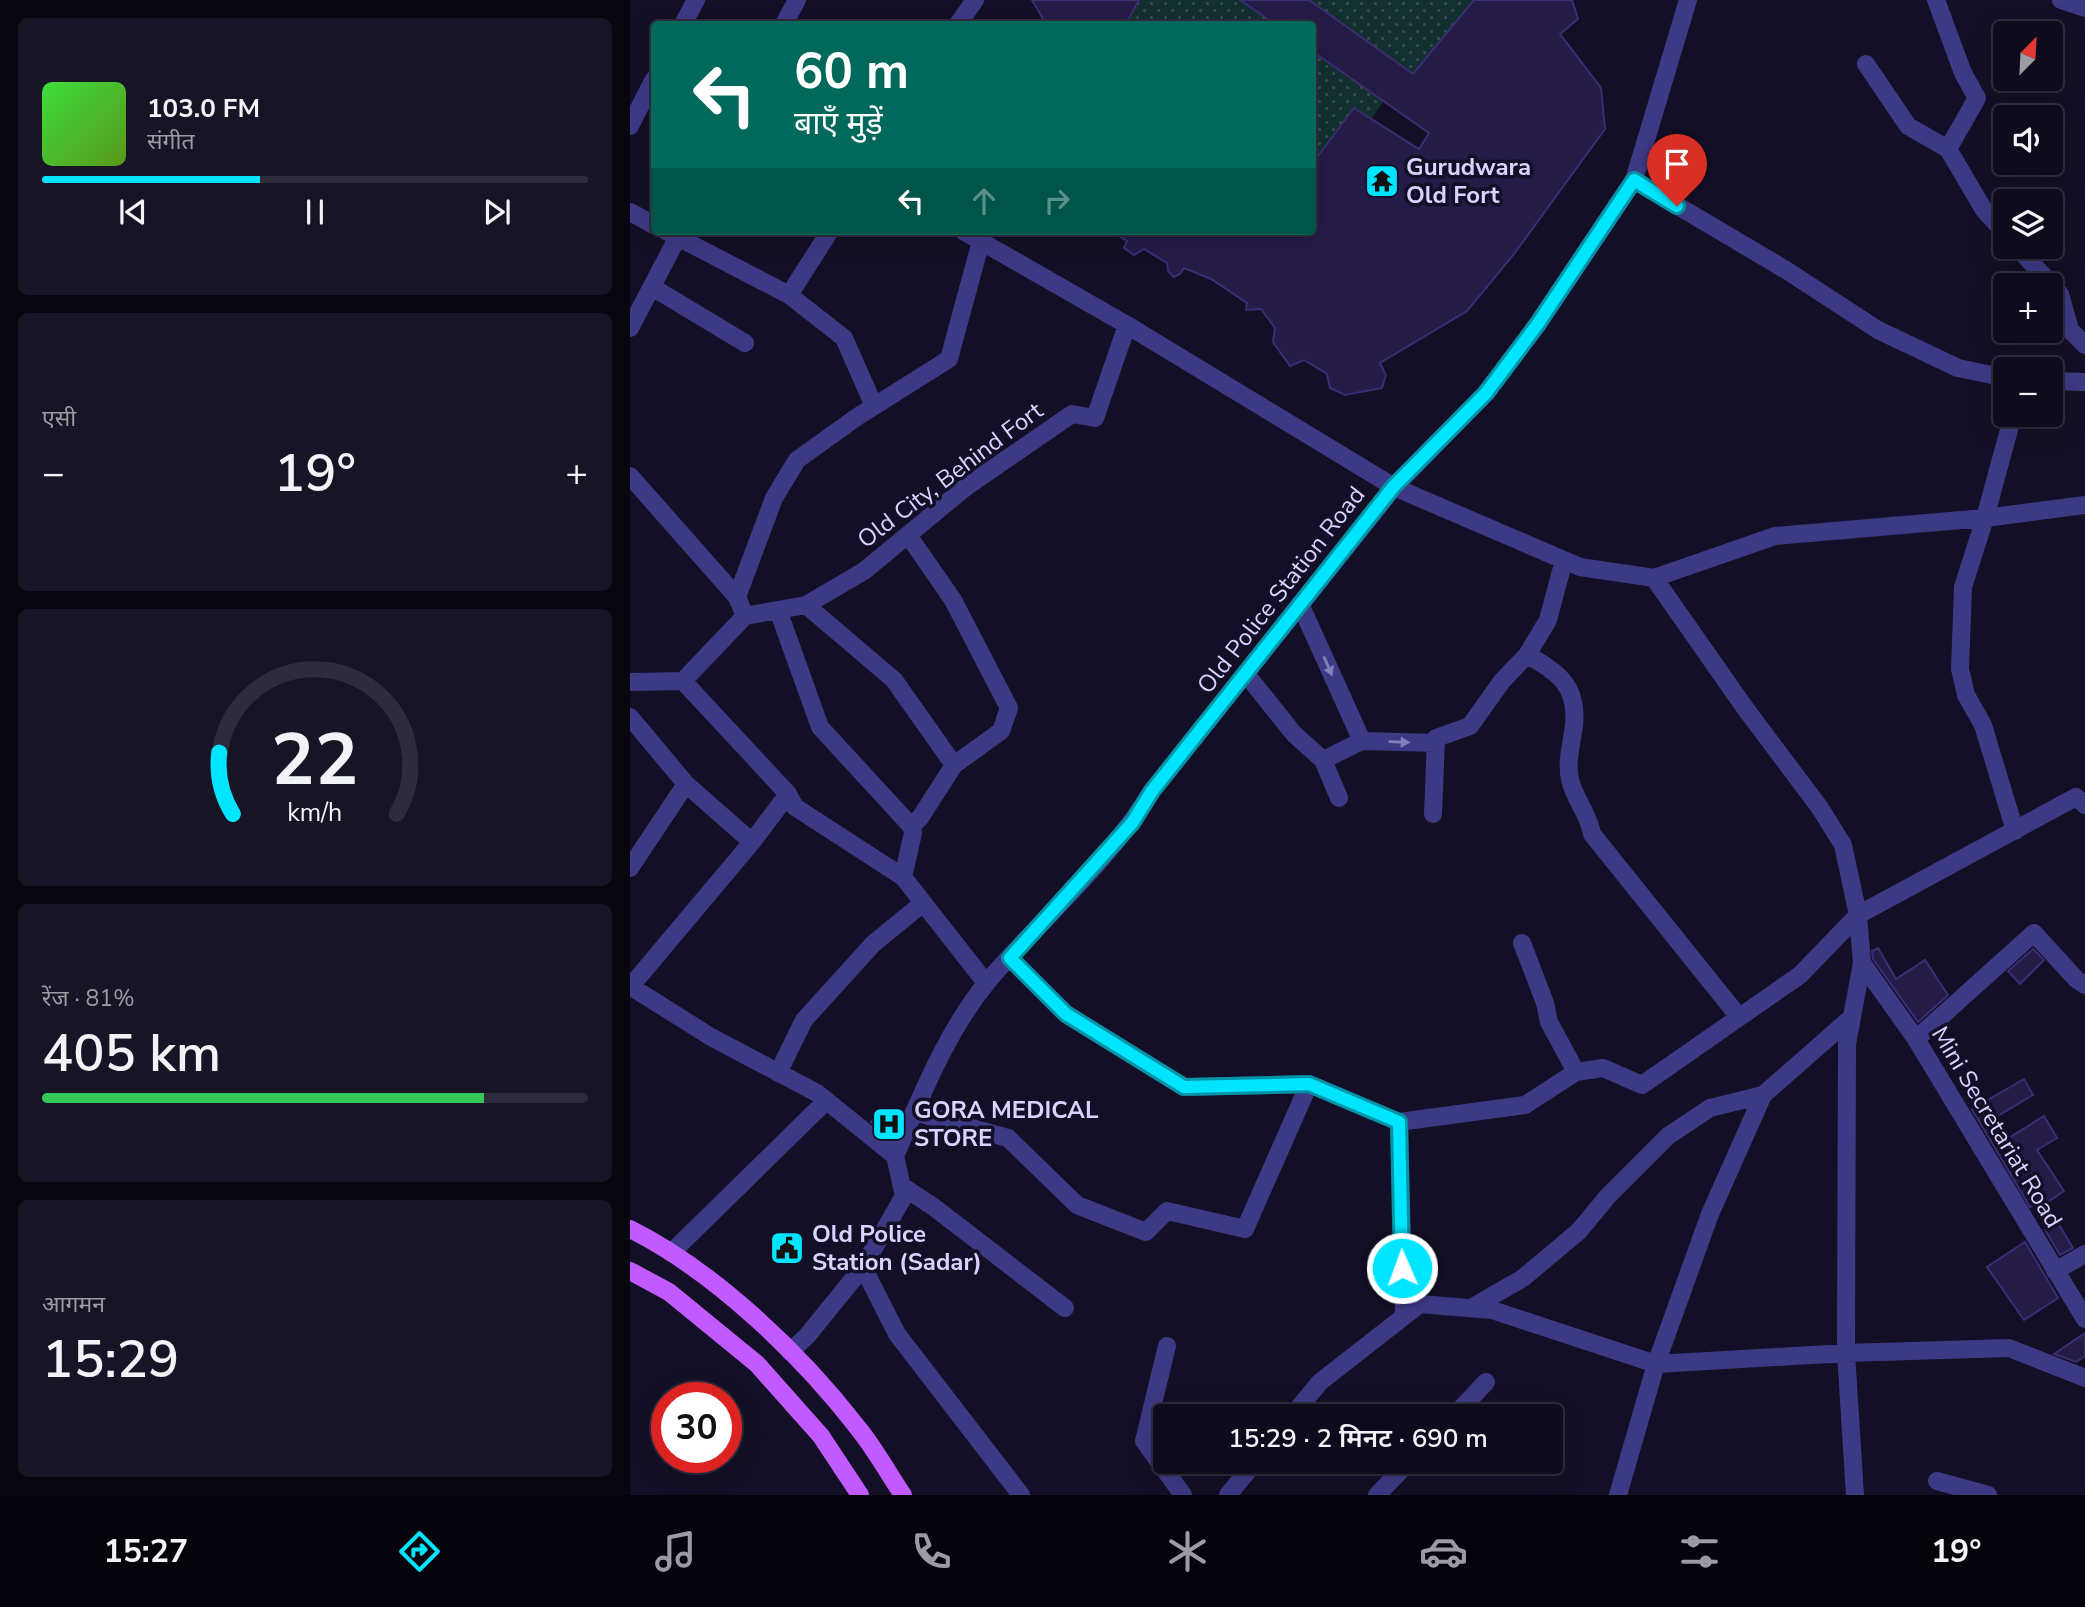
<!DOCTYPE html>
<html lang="hi">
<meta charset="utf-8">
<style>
:root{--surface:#0e0b1c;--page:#171425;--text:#f1f3f6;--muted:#9b9ba3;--line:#2e2b3b;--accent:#00e5ff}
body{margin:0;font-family:"Nunito Sans","Noto Sans Devanagari",sans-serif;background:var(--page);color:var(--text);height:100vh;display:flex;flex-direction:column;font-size:26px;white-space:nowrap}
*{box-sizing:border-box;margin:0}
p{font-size:23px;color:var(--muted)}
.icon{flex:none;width:38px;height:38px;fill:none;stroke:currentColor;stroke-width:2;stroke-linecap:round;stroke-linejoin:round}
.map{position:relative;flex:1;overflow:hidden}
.side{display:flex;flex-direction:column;gap:18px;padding:18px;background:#08060f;width:630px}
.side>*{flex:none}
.guide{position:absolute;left:21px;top:21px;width:665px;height:214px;border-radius:7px;box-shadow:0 7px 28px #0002,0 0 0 2px var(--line);background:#00695c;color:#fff;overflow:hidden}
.needle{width:46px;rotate:24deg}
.fabs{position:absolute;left:1363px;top:21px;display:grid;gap:14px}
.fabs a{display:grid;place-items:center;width:70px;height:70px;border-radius:7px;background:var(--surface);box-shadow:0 7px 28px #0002,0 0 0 2px var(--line);font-size:35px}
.speed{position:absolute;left:21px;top:1382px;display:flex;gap:14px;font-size:35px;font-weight:700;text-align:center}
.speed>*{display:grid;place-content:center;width:91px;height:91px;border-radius:50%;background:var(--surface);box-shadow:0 7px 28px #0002,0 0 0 2px var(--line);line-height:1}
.speed .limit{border:10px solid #d22;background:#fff;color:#111}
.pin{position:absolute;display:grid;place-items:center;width:60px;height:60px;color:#fff;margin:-72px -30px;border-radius:50% 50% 50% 0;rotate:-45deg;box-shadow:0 0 7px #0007}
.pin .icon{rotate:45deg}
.me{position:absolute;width:77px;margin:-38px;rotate:358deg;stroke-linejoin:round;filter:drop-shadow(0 0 5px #0008)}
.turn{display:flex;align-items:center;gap:24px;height:147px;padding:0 28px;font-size:32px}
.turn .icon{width:91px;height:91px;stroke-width:2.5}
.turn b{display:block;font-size:49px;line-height:60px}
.lanes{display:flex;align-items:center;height:66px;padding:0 28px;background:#0003;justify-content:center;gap:35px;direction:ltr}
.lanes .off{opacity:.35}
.big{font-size:52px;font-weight:600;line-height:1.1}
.side .widget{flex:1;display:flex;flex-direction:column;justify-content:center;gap:10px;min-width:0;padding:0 24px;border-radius:10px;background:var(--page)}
.side .dial{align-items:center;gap:0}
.dial svg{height:182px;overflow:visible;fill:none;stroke:var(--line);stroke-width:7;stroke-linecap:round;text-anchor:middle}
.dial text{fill:var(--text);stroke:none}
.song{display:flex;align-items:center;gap:21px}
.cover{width:84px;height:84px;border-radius:10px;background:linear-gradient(135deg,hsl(120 70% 55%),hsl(90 70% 35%))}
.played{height:7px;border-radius:4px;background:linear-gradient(90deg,var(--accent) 40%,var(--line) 40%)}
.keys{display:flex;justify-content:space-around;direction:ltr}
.heat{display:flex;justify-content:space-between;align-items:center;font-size:38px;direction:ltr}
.charge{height:10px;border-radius:5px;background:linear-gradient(90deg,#34c759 81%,var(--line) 0)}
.trip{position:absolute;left:523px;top:1404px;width:410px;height:70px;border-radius:7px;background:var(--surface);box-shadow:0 7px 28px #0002,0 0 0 2px var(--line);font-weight:600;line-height:70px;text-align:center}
.tabs{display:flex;height:112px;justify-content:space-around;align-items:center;background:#06040b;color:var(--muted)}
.tabs .icon{width:49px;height:49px}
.tabs .selected{color:var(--accent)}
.tabs b{font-size:32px;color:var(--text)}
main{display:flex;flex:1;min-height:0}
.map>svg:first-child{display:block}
.grass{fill:url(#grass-dots)}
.building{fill:#241b47;stroke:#3b2d73;stroke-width:2}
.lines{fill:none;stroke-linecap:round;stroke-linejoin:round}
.minor{stroke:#3d3a85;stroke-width:18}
.major{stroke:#c25bff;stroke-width:18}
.oneway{fill:#837fbc}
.route-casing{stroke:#0095a6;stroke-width:18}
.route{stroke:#00e5ff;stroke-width:12}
.labels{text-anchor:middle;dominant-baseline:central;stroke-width:7;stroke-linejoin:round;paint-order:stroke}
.poi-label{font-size:24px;font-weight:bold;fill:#d9d4ff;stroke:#130f26;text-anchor:start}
.street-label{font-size:24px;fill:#d9d4ff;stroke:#130f26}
</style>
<main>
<section class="side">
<div class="widget">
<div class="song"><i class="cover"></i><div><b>103.0 FM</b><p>संगीत</p></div></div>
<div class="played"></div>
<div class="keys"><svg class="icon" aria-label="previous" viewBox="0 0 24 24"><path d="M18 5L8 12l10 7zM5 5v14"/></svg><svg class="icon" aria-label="pause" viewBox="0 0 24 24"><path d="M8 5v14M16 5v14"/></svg><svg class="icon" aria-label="next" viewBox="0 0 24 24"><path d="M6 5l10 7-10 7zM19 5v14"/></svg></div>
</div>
<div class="widget"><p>एसी</p>
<div class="heat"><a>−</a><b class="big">19°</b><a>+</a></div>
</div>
<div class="widget dial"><svg viewBox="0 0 100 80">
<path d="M14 69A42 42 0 1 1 86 69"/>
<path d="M14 69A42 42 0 0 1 8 42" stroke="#00e5ff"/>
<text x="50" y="56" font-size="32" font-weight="700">22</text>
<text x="50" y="72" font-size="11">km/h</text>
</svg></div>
<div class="widget"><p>रेंज · 81%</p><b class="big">405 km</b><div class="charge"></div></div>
<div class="widget"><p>आगमन</p><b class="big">15:29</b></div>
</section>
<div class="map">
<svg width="1455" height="1495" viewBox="0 0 1455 1495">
<defs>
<pattern id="grass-dots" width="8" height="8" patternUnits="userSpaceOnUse" patternTransform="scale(1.75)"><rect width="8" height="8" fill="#12302f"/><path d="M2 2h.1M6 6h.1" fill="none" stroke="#344d4e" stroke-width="1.8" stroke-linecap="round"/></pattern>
</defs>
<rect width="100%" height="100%" fill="#130f26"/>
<path class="grass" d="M509 0H610L645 24H496Z
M679 0H844L783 74Z
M683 51 754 101 741 119 723 109 683 164Z"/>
<path class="building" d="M402 0H509L496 24H416Z
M610 0H679L783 74 844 0H942L948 19 930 34 971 88 975 129 884 254 837 311 750 363 756 375 752 388 715 395 700 388 697 374 674 360 660 366 643 342 645 328 631 309 616 310 617 303 581 279 554 268 550 274 544 277 538 271 537 263 514 249 504 255 494 248 497 241 481 231H682V164L724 108 789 149 799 133 682 51V24H645Z
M1248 948 1266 979 1295 960 1318 995 1288 1022 1243 959 1242 951Z
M1403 949 1414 960 1390 984 1378 971Z
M1394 1079 1403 1095 1361 1120 1374 1141 1414 1116 1427 1138 1407 1150 1434 1191 1418 1202 1415 1198 1400 1207 1342 1109Z
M271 1114 261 1138 241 1122 244 1119Z
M1428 1223 1443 1248 1430 1255 1415 1230Z
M1395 1242 1428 1298 1394 1320 1357 1267Z
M1455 1333V1356L1446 1362 1424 1354Z"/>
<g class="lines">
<path class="minor" d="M1306 0 1333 73 1347 98 1318 149
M1431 0 1455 8
M53 24 66 0
M154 24 167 0
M328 24 345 0
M1236 64 1278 126 1318 149 1354 210 1376 234
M0 126 24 79
M1004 180 1156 270 1248 330 1328 368 1376 378
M0 212 24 225
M36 231 159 295 200 231
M333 231 497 325 764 487 950 567 1024 578 1115 708 1190 808 1213 845 1228 915 1232 963 1217 1044 1216 1353 1225 1495
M1387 247 1430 294 1440 330 1455 345
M22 287 115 343
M159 295 214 338 244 406
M0 328 51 231
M1421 381 1455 382
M1383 415 1355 518 1333 587 1330 669 1336 695 1353 725 1385 831
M0 476 107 597 115 616 53 681 158 794 165 807 273 877 356 983
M1024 578 1145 536 1355 518 1455 505
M107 597 144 498 167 460 227 417 319 359 351 241
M670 604 732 741 693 760
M176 605 264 680 324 765
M148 610 190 727 281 826
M115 616 176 605 234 571 336 487 442 414 465 418 497 325
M897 655C928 672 948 686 944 725 942 743 936 761 940 779 944 799 959 814 962 834L1109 1017
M616 674 664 734 693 760 709 798
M0 682 53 681
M0 717 56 784 122 842
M732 741 806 743
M803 814 806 738 840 726 872 681 897 655 918 620 934 560
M0 868 56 784
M273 877 283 833 281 826 290 818 324 765 371 731 379 708 323 600 278 535
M892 943 915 1003 919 1022 946 1072
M380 958 436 1014 554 1087 679 1084 769 1122 895 1105 946 1072 973 1068 1012 1085 1170 975 1228 915 1446 797 1455 805
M1232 963 1286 1039 1455 1319
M0 986 81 1037 187 1093 265 1156 274 1196 233 1267 177 1336 160 1352
M1 986 122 842 158 794
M1286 1039 1404 933 1446 979 1455 985
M148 1073 174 1020 243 944 293 903
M284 1112 378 1138 447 1205 516 1232 537 1211 615 1229 679 1084
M769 1122 774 1316
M265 1156C291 1097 316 1032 358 981 412 918 479 862 522 791L764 487 856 393 907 325 1004 180 1058 0
M272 1186 305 1208 435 1308
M41 1253 196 1101
M233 1267 267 1334 391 1495
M1425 1271 1455 1254
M841 1308 893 1278 949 1231 978 1196 1038 1136 1080 1108 1133 1095
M537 1346 514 1441 553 1495
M662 1416 690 1382 790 1304 862 1310 1026 1364 1216 1353 1379 1348 1455 1378
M824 1416 856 1382
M1307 1481 1358 1495
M598 1495 626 1461
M747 1495 780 1461
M988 1495 1026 1364 1080 1214 1133 1095 1222 1017"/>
<path class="major" d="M0 1229C84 1271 171 1354 228 1428 245 1449 258 1473 273 1495
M0 1271 39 1292 127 1364 191 1436 230 1495"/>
</g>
<defs><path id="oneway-solid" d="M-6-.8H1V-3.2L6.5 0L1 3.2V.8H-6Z" transform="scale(1.75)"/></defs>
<g class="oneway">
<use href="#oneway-solid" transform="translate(698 666) rotate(66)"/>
<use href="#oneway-solid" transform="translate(769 742) rotate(2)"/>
</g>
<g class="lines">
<g class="route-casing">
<path id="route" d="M772 1268 769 1122 679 1084 554 1087 436 1014 380 958 502 823 522 791 764 486 856 393 907 325 1004 180 1047 206"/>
</g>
<use href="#route" class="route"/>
</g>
<defs>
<g id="temple-square" transform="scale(1.75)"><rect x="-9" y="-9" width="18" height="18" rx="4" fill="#00e5ff" stroke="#130f26"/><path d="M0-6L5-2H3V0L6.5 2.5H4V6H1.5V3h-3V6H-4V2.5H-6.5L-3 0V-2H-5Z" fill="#111"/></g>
<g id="hospital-square" transform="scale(1.75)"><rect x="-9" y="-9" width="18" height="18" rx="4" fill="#00e5ff" stroke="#130f26"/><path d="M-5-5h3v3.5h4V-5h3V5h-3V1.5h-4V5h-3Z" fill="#111"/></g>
<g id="civic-square" transform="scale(1.75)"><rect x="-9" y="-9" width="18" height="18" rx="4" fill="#00e5ff" stroke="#130f26"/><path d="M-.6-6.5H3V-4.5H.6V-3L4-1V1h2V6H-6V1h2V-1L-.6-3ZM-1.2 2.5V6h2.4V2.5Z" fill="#111"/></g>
</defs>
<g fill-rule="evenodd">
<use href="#temple-square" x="752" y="181"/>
<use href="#hospital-square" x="259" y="1124"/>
<use href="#civic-square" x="157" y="1248"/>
</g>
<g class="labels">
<g class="poi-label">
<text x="776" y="167">Gurudwara<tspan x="776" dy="28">Old Fort</tspan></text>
<text x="284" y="1110">GORA MEDICAL<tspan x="284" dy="28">STORE</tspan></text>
<text x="182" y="1234">Old Police<tspan x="182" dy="28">Station (Sadar)</tspan></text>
</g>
<g class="street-label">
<text transform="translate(320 475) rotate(-37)">Old City, Behind Fort</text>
<text transform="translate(651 590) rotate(-52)">Old Police Station Road</text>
<text transform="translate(1367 1127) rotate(59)">Mini Secretariat Road</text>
</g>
</g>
</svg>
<div class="fabs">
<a><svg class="needle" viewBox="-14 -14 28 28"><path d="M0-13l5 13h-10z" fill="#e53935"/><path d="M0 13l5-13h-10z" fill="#9b9ba3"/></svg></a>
<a><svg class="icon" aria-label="sound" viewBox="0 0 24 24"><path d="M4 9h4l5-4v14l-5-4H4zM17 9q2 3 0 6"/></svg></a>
<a><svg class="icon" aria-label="layers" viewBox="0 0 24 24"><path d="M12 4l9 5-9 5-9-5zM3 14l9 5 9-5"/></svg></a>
<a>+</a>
<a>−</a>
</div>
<div class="speed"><div class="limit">30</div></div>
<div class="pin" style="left:1047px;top:206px;background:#d93025"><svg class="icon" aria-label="arrive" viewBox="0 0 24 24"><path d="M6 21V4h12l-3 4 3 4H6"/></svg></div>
<svg class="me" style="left:772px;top:1268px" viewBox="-20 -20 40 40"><circle r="17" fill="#00e5ff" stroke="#fff" stroke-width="3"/><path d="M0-11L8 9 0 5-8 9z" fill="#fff"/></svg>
<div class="trip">15:29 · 2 मिनट · 690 m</div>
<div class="guide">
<div class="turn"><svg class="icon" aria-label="left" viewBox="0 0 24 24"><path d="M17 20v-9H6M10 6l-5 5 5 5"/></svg><div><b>60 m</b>बाएँ मुड़ें</div></div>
<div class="lanes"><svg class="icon" aria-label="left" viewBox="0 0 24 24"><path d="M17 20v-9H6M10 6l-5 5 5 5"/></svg><svg class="icon off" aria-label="ahead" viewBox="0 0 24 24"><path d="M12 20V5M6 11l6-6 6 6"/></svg><svg class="icon off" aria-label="right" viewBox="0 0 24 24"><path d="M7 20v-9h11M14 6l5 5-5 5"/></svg></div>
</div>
</div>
</main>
<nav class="tabs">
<b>15:27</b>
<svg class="icon selected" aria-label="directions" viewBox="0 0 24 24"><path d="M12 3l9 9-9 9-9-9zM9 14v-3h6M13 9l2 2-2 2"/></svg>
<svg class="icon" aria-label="music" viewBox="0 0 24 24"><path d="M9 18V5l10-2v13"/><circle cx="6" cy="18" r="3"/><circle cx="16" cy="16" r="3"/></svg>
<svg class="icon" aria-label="phone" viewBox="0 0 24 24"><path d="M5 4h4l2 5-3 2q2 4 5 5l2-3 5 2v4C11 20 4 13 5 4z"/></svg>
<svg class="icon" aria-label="climate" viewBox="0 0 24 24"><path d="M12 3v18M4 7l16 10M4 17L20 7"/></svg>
<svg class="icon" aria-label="car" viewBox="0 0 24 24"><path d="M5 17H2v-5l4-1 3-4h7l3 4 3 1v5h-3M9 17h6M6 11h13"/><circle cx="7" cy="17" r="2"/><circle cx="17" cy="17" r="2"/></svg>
<svg class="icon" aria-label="filters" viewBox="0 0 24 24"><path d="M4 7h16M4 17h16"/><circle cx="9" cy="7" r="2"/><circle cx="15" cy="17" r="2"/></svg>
<b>19°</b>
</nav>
